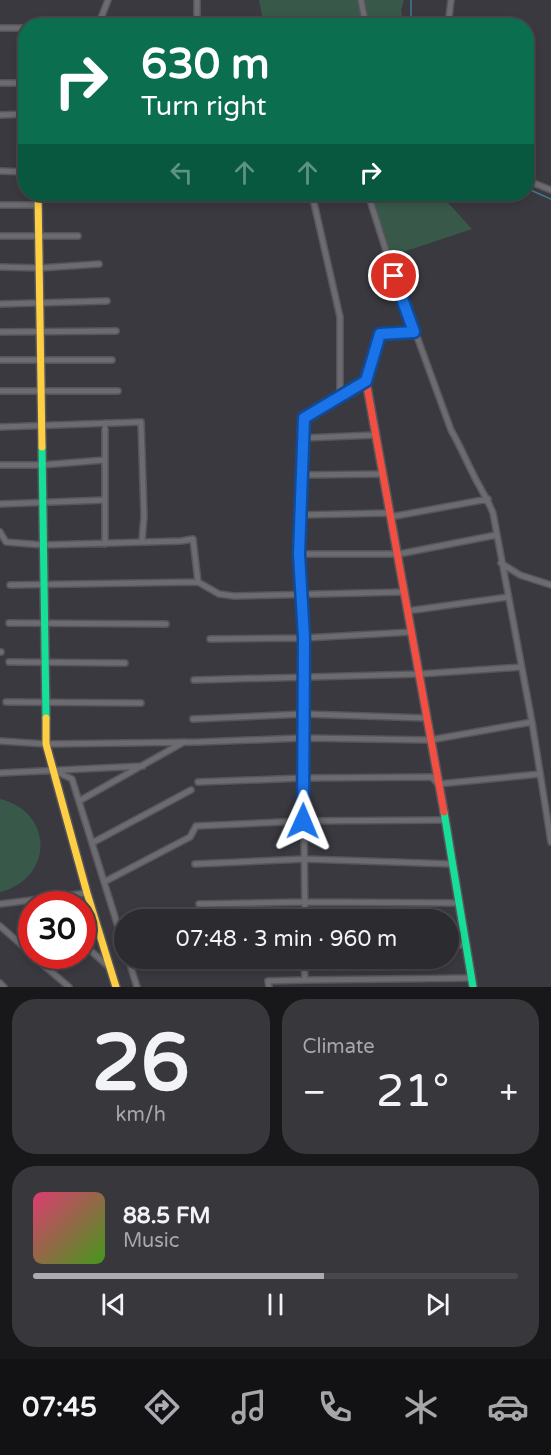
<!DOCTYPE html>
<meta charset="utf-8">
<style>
:root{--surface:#2c2b30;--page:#38373c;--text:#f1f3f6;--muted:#a6a7ab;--line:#48474c;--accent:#acabb2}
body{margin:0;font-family:"Varela Round",sans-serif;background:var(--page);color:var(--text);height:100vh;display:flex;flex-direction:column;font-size:22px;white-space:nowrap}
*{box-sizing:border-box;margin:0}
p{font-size:20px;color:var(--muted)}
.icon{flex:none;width:33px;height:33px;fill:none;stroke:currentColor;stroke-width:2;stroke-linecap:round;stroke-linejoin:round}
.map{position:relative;height:987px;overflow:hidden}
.side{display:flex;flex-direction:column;gap:12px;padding:12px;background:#18181a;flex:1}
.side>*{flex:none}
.guide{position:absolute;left:18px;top:18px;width:516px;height:183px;border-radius:24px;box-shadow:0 3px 9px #0003,0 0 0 2px var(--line);background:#0b6e4f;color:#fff;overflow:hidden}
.speed{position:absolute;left:18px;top:891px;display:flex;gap:12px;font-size:30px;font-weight:700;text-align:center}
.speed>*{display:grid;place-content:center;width:78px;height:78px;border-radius:50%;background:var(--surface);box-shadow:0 3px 9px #0003,0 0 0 2px var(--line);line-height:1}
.speed .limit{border:9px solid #d22;background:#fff;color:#111}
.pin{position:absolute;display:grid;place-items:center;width:51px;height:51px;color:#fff;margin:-26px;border:3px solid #fff;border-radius:50%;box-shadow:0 2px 6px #0007}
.me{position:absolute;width:66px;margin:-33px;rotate:1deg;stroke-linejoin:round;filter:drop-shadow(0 0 4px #0008)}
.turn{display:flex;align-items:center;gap:21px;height:126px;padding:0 24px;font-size:27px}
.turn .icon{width:78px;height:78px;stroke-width:2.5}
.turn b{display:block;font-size:42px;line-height:51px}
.lanes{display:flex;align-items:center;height:57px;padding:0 24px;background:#0003;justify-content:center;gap:30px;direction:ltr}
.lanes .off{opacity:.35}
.big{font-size:45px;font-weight:600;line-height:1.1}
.side .tile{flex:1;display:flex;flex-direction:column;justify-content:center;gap:9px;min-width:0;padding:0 21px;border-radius:24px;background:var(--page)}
.side .dial{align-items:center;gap:0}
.dial b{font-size:78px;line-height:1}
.song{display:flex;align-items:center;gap:18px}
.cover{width:72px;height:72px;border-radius:9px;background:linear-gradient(135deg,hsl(340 70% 55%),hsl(100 70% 35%))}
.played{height:6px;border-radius:3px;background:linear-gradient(90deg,var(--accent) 60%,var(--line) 60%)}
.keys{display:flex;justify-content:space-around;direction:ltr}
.heat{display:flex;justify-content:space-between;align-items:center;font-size:33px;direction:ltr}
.side .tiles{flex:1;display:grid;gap:12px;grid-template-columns:1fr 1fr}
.tile:last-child{grid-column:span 2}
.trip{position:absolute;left:114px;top:909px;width:345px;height:60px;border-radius:30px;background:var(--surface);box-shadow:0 3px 9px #0003,0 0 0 2px var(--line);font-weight:600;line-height:60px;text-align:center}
.tab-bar{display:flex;height:96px;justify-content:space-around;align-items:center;background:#121113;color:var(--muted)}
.tab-bar .icon{width:42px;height:42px}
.tab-bar .active{color:var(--accent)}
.tab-bar b{font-size:27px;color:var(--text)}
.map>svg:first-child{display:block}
.green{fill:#38594a}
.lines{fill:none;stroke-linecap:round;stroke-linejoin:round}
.stream{stroke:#3d7b90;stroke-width:1.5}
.street-casing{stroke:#56555b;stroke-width:8}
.fast-casing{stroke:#56555b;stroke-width:10}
.slow-casing{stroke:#56555b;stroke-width:10}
.jam-casing{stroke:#56555b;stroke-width:10}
.street{stroke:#6b6b70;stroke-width:5}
.fast{stroke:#16e098;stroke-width:7}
.slow{stroke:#ffcf43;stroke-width:7}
.jam{stroke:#f24e42;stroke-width:7}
.route-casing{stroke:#114b97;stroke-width:15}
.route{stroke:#1a73e8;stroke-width:10}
</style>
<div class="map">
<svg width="551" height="987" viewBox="0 0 551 987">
<rect width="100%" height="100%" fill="#3a3940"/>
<path class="green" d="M259 0H404L401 10 403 25H264Z
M370 194H440L472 229 388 257Z
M0 799C54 812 54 878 0 892Z"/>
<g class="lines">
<path class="stream" d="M411 0V26
M526 188 551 199"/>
<g class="street-casing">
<path id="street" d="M197 0V21L200 26
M361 0 366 26
M35 23V26
M98 26 108 0
M448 26 451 0
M0 28H26
M0 83H26
M0 115 26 114
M0 171 26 172
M526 180 551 190
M312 194 340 317V396
M368 194 388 257 451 430C462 449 469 468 480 487 485 496 489 503 493 513L532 722 551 842
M0 205H38
M0 236H78
M0 267 40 268 99 264
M0 304 107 301
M0 332 116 331
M0 360H112
M0 391H118
M0 427 141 422 144 516 142 541
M303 438 376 435
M0 465H42L104 460
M302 475 383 474
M0 504 105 500
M299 515 390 513
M390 517 488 499
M0 532 6 542 43 545 181 541 193 539 198 582
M105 544V423
M299 554H399L496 535
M501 563 520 575 551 585
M10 585 198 582 219 594 234 596 404 592
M407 611 508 597
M9 623 166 624
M210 639 304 638 412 632
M0 652H1
M9 662 125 663
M194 680 420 674 521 667
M6 702 141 703
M193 719 304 714 426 718
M0 741 46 744 199 742 303 738 430 740 532 722
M53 770 72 779 124 946
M0 773 143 766
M198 782 304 778 432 777 438 784 540 774
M79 801 184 742
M92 843 191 790
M195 864 305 859 452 864
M104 882 190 837 196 826 303 821 446 820
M0 904 87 893
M199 904 305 902 460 903
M305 920 303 738 304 638 299 554 305 418 366 381
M0 926 32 954
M82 943 109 967
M448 945H467
M33 956 69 987
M128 958 137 987
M305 980 472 978
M0 983 4 987
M269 987 268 981 305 980 304 958"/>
</g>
<g class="fast-casing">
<path id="fast" d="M42 447 46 718
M444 812 473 987"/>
</g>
<g class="slow-casing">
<path id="slow" d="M38 194 42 447
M46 718V744L87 893 116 987"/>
</g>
<g class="jam-casing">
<path id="jam" d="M414 331 380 334 366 381 444 812"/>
</g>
<use href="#street" class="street"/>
<use href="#fast" class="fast"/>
<use href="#slow" class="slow"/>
<use href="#jam" class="jam"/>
</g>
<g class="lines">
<g class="route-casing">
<path id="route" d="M303 821 304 638 299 554 304 418 366 381 380 334 414 332 394 276"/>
</g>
<use href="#route" class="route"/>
</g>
</svg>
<div class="speed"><div class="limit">30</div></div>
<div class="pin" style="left:394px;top:276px;background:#d93025"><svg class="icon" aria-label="arrive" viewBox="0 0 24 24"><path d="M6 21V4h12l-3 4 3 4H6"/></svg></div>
<svg class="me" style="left:303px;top:821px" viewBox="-20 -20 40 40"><path d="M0-17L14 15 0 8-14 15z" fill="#1a73e8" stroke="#fff" stroke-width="4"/></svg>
<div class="trip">07:48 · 3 min · 960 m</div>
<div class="guide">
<div class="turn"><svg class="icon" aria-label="right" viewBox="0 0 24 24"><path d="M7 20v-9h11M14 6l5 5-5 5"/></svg><div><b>630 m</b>Turn right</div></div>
<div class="lanes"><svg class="icon off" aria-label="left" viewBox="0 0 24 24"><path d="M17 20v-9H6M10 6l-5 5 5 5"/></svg><svg class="icon off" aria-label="ahead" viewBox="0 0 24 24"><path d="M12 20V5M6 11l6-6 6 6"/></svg><svg class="icon off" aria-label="ahead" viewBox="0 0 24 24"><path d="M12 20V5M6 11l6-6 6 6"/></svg><svg class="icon" aria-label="right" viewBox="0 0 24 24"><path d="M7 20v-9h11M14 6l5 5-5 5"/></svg></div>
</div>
</div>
<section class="side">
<div class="tiles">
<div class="tile dial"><b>26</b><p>km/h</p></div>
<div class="tile"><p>Climate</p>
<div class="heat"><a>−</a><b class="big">21°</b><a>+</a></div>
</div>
<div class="tile">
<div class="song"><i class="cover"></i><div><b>88.5 FM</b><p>Music</p></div></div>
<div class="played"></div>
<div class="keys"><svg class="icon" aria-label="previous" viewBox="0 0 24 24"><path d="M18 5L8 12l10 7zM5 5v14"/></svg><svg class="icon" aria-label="pause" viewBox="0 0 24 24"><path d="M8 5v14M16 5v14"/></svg><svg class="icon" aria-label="next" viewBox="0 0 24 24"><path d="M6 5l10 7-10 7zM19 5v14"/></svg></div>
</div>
</div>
</section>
<nav class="tab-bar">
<b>07:45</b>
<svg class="icon active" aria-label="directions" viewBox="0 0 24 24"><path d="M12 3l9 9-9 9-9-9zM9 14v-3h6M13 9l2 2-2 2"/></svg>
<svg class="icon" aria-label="music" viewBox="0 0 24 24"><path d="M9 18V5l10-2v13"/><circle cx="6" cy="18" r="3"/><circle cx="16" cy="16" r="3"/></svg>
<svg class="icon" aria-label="phone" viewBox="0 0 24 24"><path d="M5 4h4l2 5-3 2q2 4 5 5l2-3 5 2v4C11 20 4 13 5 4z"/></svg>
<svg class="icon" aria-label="climate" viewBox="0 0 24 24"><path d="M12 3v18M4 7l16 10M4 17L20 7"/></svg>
<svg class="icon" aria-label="car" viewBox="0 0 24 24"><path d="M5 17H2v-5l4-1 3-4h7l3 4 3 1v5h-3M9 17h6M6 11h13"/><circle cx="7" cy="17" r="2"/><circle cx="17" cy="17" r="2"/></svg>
</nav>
